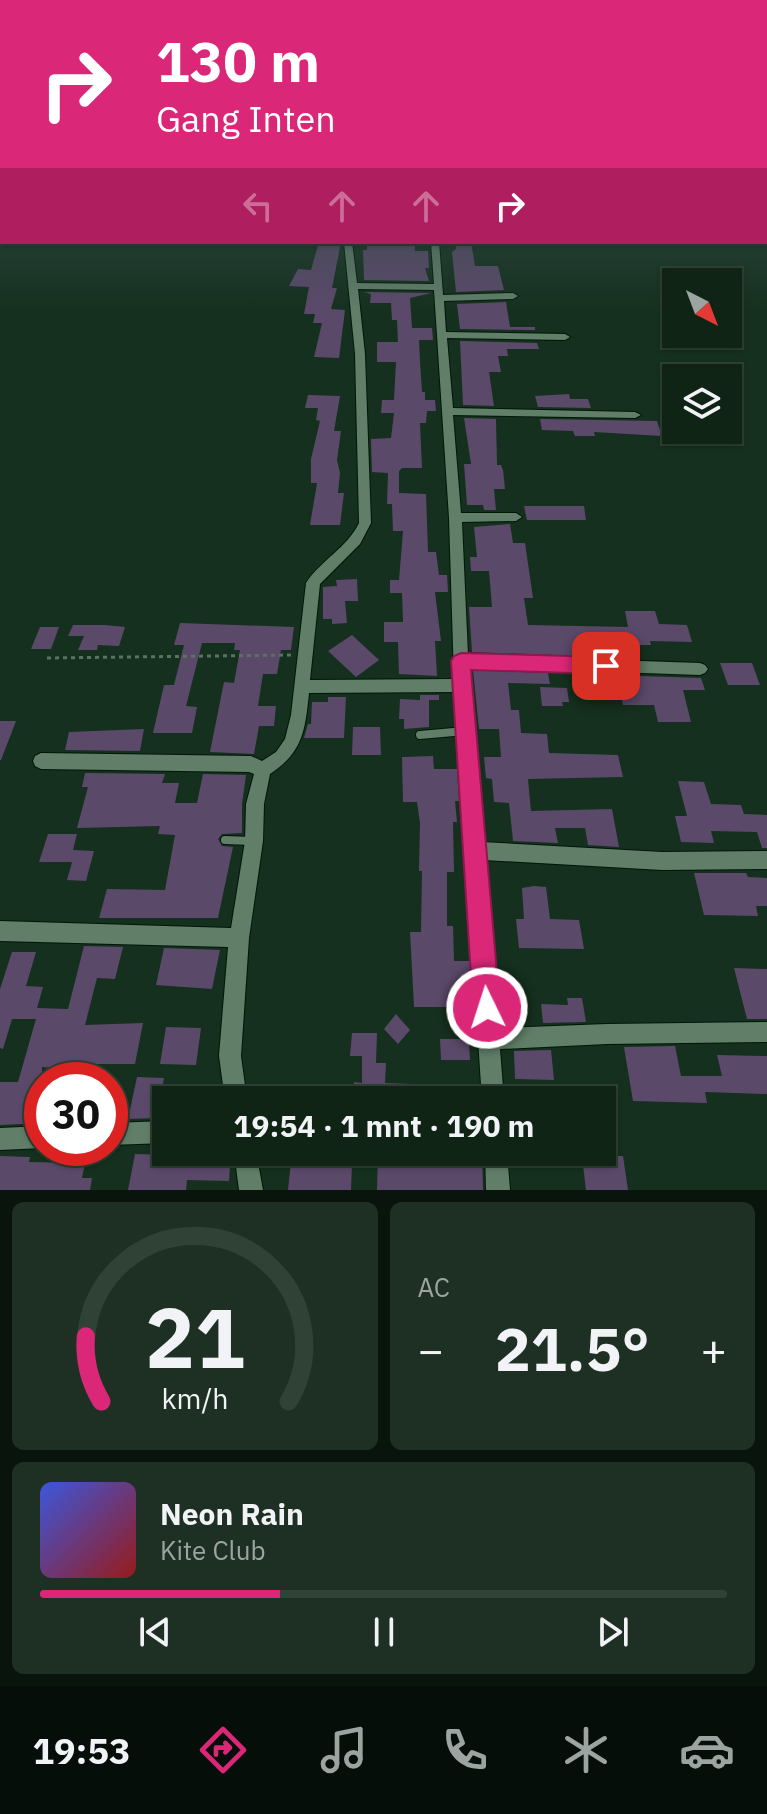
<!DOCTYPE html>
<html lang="id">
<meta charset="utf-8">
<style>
:root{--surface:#102416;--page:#1e3023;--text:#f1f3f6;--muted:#9ca4a1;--line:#304135;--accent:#db2777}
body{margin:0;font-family:"IBM Plex Sans",sans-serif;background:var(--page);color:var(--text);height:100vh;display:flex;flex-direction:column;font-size:30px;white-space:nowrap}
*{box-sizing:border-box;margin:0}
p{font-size:26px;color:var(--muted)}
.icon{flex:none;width:44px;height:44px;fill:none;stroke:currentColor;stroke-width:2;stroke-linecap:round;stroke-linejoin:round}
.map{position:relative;height:1190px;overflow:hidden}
.details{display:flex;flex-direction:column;gap:12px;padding:12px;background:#09140c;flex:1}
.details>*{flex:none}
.guide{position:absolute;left:0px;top:0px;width:768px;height:244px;box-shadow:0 2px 6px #0004,0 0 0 2px var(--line);background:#db2777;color:#fff;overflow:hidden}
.needle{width:52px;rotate:138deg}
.fabs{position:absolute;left:662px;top:268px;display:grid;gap:16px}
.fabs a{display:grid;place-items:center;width:80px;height:80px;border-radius:0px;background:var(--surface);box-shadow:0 2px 6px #0004,0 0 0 2px var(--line);font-size:40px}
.speed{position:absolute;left:24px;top:1062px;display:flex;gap:16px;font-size:40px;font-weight:700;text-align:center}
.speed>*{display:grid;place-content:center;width:104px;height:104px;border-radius:50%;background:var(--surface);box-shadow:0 2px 6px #0004,0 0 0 2px var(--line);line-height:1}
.speed .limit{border:12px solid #d22;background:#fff;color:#111}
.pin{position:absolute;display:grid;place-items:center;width:68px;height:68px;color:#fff;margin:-34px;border-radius:16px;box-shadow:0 4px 12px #0006}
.me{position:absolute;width:88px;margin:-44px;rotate:356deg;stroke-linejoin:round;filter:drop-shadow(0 0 6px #0008)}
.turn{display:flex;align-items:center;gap:28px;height:168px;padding:0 24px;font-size:36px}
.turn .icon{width:104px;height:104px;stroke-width:2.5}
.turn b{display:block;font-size:56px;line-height:68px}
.lanes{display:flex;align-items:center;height:76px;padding:0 24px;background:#0003;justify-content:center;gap:40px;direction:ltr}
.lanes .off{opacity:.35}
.big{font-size:60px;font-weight:700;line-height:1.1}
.details .tile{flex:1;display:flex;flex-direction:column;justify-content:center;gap:12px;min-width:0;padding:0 28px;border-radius:12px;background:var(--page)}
.details .dial{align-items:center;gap:0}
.dial svg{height:208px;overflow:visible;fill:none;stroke:var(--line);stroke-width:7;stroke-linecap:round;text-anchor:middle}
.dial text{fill:var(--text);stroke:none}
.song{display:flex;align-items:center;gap:24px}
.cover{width:96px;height:96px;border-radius:12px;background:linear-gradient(135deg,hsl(230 70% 55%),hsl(0 70% 35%))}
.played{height:8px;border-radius:4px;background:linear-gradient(90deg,var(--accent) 35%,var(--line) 35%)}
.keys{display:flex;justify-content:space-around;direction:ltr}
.heat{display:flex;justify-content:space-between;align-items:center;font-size:44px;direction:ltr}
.details .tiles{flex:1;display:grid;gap:12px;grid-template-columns:1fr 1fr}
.tile:last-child{grid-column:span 2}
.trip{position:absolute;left:152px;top:1086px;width:464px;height:80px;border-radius:0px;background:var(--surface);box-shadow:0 2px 6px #0004,0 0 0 2px var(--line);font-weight:700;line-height:80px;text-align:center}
.tabs{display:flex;height:128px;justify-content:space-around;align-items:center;background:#060e09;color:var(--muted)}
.tabs .icon{width:56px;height:56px}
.tabs .active{color:var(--accent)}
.tabs b{font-size:36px;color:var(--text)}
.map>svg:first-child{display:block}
.building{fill:#5b496a}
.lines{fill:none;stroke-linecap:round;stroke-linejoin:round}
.lane-casing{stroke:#001707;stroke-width:10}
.street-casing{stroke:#001707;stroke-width:2}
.path{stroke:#5b7262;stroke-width:3;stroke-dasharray:4 4;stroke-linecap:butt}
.lane{stroke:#607e68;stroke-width:8}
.street{fill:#607e68;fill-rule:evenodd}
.route{fill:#db2777;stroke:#8e194d;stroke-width:2}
</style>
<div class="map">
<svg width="767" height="1190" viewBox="0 0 767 1190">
<rect width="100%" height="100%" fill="#15301e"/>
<path class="building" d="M319 242H341L332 288H337L331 309 345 310 339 358 314 357 322 323H313L315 314H304L309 287 289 286 298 269 311 270Z
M383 242H410V245H415V251H428L429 268H425L429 281 364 280 363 250H367V244Z
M455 242H471L475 266H498L504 290 456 292 452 252 456 249Z
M364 292 431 293 410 298 412 328H432L433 340H419L420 361 422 392H425V400H435L436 411H427L426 423H420L422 468H402L399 471V493L426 494 428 552H436L439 575H447L448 592H435L441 641H435L437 676 399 674 398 642H384V622H403L402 593H390V580H399L403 531H393L392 504H387L388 473 372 472 371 439 391 438 394 413H381L382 400H394L396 362H377V342H398L397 320H392L391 303H370L371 294Z
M506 302 510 327H535V330L460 329 457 304Z
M460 341 537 343 539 349H507L508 356H498L501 372H489L494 406 463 405Z
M569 394 570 399H588L591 408 538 407 535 396Z
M308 395 340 396 334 431H341L337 460 340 473 338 493H344L340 525H310L317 483H311V459L320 421 316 420 318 408H305Z
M464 418 496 419 497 465H501L503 470 505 489H494L496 510H484L483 505H467L464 464H471Z
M540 419 657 421 662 436 594 432 595 436H575L573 431 542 430Z
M524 506H584L586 520H527Z
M510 524 513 543H525L533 598H524L528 625 628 627 625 611H655L659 624 687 625 692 642 650 641 651 645H632L635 658 472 652 469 607H492L489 571H471L470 557H477L474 527Z
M357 579 358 601H345L347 623 332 624V619H323V587L337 586 336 580Z
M180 623 294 627 291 650H281L277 674H263L258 706H276L274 726H259L254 754 210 752 224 682 234 683 240 650H234L235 643H202L186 706 197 707 192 733H153L164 685H174L184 645H174Z
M73 625H105L125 627 119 646 98 645 97 650H78L84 636H68Z
M40 627H59L51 649H31Z
M352 635 379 660 356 677 328 651Z
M720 663H752L760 685H728Z
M473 670 548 673 550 684 508 683 511 710H519L521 733 547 734 549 753 618 755 623 777 528 779 531 811 612 809 619 847 588 845 585 828H555L558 843 513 841 509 803 494 802 492 779 486 778 484 757H501L499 729H479Z
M608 675 701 678 705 690H683L691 722H658L654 705H623L619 687H611Z
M540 687 567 688 569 702H562L563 706H542Z
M420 695H439V700H429V727L404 729V719H399L400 699 420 700Z
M328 697H346L344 738H304L308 724H311L312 702H328Z
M0 721H16L1 760H0Z
M353 727H380L381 755H352Z
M144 729 140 751 65 750 69 732Z
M433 756 434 769H457L459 801H455L457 822H453L454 872H447V926H453L454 961H470L473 1007H414L410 932H421L422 871H419L420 823 417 802H403L402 757Z
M85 773 165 774 162 783H179L175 803H197L203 774 246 775 242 804V833L222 834 218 839 222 846 233 847 218 918H99L107 889 165 890 175 835 158 834 160 826 77 828 88 787H82Z
M678 781 704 782 711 804 741 805 744 814 767 815V848H762L757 832 711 831 714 843 681 842 675 816H687Z
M48 834H77L73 850 94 851 86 881 67 880 72 862H39Z
M694 873H746L748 877 767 878V906H756L758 916 704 915Z
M534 886 546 887 550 919 579 920 584 949 519 948 516 919H524L522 888Z
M84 946 123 947 115 979 97 978 85 1025 143 1023 135 1064H55L54 1068 42 1067V1123L0 1125V1082H18L36 1019H12L3 1049 0 1048V989L12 952H36L26 986 43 987 37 1008 68 1009Z
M164 948 220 950 212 989 156 985Z
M734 968 767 969V1019H747Z
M567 998H582L586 1022 543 1023 541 1004 568 1005Z
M396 1014 410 1030 398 1044 384 1029Z
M166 1027 201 1028 196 1065 160 1064Z
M352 1033H377L376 1063H386L385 1083 412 1084V1100H353L354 1082 362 1083V1056H350Z
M440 1039H469L470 1060H441Z
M675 1046 681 1076H722L717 1055 767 1056V1094L705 1092 707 1103 633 1101 624 1047Z
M551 1050 554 1080 515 1079 514 1051Z
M137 1077 164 1078 162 1090 166 1091V1109H158L157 1118 128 1119Z
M173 1152H231L229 1181 187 1180 186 1190H128L135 1154 172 1155Z
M292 1152H336V1163L352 1164 351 1190H288Z
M378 1152 447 1155V1152H482L483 1190H377Z
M0 1156 30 1157 29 1162 85 1163 82 1178H92L90 1190H0Z
M582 1156H623L628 1190H586Z"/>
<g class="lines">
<g class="lane-casing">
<path id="lane" d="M420 735 465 731
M225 840 252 841"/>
</g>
<g class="street-casing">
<path id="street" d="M0 156H2V160H0Z
M344 242H352L357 283 434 284 431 242H439L443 295 513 293 518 296 513 299 444 301 446 332 565 334 570 337 565 340 447 338 453 408 635 412 641 415 635 418 453 415 461 513H516L522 517 516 521 462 522 468 655 700 663 705 665 708 669 705 673 700 675 469 667 482 842 662 852 767 851V869L662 870 484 860 498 1028 607 1024 767 1022V1042L607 1044 500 1049 504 1100H482L455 692 309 693C305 731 303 752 270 774L264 804 263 841 249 938 241 1056 247 1100H225L219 1056 228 947 0 941V921L231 928 245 841 246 804 254 774 249 772 41 769 35 766 33 761 35 756 41 753 251 756 262 761 276 752 285 739 291 715 306 583C321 560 347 548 359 523L355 354ZM358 289 434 290 449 518 454 679 310 680 320 584 360 544 371 523 365 354Z
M166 1121V1143L110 1145V1123Z
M42 1126 43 1148 0 1150V1128Z
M234 1152H256L263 1190H239Z
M485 1152H507L510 1190H486Z"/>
</g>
<path class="path" d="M47 658 292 655"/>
<use href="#lane" class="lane"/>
<use href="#street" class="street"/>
</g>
<linearGradient id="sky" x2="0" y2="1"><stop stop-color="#0c1a10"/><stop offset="0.46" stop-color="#354e4c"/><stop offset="1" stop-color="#354e4c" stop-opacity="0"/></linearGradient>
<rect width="767" height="312" fill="url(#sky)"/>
<path class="route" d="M461 653 606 657 613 660 615 666 613 671 606 674 471 670 500 1008 496 1017 487 1021 477 1017 473 1008 451 661 454 656Z"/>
</svg>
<div class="fabs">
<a><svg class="needle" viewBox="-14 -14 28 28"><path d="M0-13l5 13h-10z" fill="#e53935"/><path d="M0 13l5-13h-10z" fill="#9ca4a1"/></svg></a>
<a><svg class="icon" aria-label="layers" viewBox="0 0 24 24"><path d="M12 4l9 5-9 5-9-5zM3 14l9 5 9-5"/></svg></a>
</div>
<div class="speed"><div class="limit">30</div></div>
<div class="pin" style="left:606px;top:666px;background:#d93025"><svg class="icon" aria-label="arrive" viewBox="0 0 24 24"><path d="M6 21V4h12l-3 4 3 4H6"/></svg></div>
<svg class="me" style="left:487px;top:1008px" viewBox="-20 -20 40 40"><circle r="17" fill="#db2777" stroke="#fff" stroke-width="3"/><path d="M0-11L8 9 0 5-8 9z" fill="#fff"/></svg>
<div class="trip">19:54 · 1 mnt · 190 m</div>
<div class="guide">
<div class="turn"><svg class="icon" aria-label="right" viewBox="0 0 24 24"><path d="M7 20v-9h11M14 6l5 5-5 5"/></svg><div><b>130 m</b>Gang Inten</div></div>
<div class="lanes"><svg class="icon off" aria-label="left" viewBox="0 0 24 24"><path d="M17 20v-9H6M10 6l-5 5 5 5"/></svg><svg class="icon off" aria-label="ahead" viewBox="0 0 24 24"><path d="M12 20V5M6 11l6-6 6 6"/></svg><svg class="icon off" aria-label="ahead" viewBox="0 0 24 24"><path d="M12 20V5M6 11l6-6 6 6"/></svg><svg class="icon" aria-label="right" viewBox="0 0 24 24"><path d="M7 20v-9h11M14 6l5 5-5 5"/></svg></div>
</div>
</div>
<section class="details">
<div class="tiles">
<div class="tile dial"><svg viewBox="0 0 100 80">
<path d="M14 69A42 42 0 1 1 86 69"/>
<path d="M14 69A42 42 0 0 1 8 44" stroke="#db2777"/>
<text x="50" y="56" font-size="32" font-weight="700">21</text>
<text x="50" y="72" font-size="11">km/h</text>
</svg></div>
<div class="tile"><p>AC</p>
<div class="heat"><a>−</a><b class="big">21.5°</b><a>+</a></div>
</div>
<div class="tile">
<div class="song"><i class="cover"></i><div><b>Neon Rain</b><p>Kite Club</p></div></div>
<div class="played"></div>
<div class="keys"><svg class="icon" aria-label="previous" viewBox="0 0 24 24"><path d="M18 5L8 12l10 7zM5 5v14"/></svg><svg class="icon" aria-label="pause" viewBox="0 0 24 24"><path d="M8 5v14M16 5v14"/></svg><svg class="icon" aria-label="next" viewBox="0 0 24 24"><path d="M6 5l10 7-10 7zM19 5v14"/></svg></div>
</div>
</div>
</section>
<nav class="tabs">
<b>19:53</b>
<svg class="icon active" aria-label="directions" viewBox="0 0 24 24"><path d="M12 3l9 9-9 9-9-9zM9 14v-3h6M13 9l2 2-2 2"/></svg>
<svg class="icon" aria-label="music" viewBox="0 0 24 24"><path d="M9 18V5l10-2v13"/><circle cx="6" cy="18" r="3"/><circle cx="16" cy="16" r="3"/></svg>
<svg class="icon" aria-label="phone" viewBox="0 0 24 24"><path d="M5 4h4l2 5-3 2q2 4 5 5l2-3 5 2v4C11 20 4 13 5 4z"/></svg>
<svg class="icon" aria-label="climate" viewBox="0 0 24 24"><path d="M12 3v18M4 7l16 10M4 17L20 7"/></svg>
<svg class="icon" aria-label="car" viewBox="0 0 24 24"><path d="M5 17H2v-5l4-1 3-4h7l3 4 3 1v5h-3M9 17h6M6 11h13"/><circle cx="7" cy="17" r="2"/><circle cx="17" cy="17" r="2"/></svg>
</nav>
